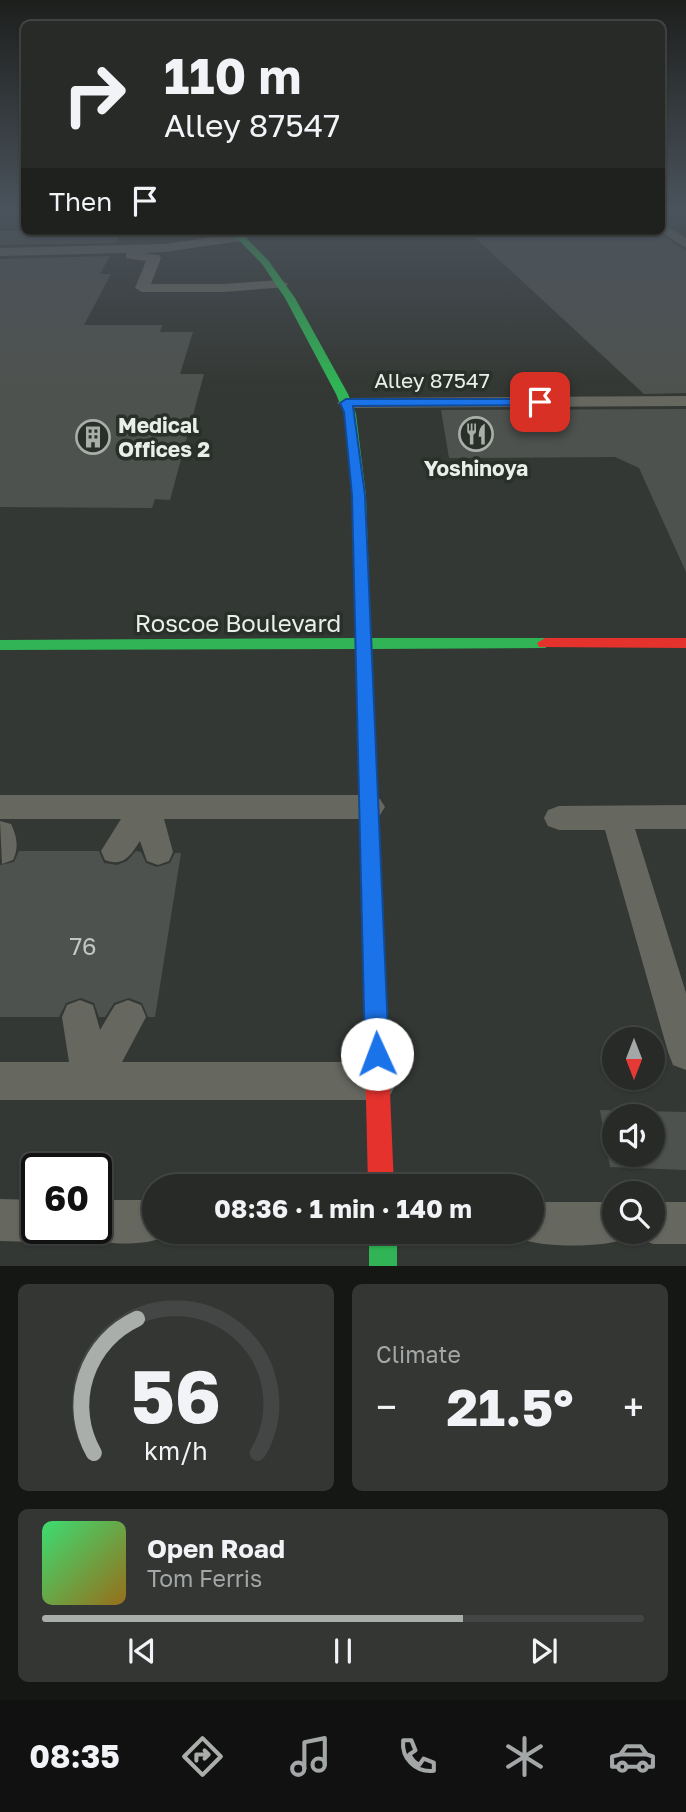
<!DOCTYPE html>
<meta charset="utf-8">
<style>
:root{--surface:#272a27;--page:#333633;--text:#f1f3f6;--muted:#a4a7a7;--line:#434644;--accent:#aaaeaa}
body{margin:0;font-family:"Golos Text",sans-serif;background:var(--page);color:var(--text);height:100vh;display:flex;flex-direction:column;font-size:26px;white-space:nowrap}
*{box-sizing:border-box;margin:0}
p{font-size:23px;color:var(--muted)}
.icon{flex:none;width:38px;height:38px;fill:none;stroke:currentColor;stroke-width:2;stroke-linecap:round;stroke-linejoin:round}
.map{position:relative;height:1266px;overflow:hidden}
.sheet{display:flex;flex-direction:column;gap:18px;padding:18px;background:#151715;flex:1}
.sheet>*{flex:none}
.banner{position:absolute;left:21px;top:21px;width:644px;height:214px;border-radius:10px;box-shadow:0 2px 5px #0004,0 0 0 2px var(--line);background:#272a27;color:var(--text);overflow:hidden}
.needle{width:46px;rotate:180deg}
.fabs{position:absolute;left:602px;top:1027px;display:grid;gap:14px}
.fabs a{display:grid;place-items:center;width:63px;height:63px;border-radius:50%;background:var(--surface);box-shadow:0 2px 5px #0004,0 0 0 2px var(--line);font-size:35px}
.speed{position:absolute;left:21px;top:1153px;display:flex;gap:14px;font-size:35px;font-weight:700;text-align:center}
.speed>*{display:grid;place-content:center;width:91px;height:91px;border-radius:50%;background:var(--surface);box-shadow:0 2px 5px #0004,0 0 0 2px var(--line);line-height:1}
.speed .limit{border:4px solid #111;border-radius:10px;background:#fff;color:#111}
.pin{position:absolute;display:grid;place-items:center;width:60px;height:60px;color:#fff;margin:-30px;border-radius:14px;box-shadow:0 4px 10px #0006}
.me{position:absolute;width:77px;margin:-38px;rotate:358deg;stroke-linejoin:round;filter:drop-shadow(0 0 5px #0008)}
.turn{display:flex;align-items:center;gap:24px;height:147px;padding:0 28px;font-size:32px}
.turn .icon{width:91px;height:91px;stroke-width:2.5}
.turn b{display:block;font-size:49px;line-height:60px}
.then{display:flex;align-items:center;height:66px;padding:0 28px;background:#0003;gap:14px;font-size:26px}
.big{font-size:52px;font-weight:700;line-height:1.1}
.sheet .card{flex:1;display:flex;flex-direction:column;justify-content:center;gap:10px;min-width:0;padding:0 24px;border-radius:10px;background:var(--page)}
.sheet .dial{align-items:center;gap:0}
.dial svg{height:182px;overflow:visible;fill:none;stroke:var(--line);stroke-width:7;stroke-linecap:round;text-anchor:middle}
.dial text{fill:var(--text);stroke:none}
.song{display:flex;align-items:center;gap:21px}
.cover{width:84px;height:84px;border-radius:10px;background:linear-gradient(135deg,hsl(140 70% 55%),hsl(40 70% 35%))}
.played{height:7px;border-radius:4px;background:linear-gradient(90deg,var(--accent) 70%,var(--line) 70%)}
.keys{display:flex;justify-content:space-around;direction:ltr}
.heat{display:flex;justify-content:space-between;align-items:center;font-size:38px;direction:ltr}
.sheet .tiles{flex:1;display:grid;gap:18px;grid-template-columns:1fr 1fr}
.card:last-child{grid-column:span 2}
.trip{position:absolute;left:142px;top:1174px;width:402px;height:70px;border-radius:35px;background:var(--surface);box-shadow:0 2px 5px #0004,0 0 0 2px var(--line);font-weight:700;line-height:70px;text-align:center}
.tabs{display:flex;height:112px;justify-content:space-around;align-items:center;background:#101110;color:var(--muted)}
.tabs .icon{width:49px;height:49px}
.tabs .active{color:var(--accent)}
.tabs b{font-size:32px;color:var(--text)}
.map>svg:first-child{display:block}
.building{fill:#4e524f;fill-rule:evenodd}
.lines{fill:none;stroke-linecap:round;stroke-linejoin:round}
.lane{fill:#66675f;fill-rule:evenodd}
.fast{fill:#30b455;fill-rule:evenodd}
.jam{fill:#e5322d;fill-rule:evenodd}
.route{fill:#1a73e8;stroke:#114b97;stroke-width:2}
.labels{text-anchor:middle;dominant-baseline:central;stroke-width:7;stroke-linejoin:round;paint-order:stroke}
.far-street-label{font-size:21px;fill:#eaeeea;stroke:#292f29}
.far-poi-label{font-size:21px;font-weight:bold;fill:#eaeeea;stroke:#292f29;text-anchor:start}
.street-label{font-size:24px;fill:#eaeeea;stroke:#292f29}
.near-number-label{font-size:24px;fill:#c3c7c3}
</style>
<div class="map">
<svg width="686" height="1266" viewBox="0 0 686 1266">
<rect width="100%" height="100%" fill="#343834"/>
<path class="building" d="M0 231H122L116 243 0 245Z
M468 231H657L686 251V393L644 394Z
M110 256 100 274H111L84 325H162L160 332H193L180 374H204L170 500 155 499 152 508 0 507V259Z
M686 409V572L639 468 615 457 449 458 441 410Z
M19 851H99L104 863 117 865 127 861 136 851 141 852 146 863 157 867 170 863 175 853H181L155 1017H148L142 1003 129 998 114 1003 105 1017H99L94 1003 81 998 66 1003 59 1017H0V865L14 862Z
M600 1110 686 1112V1170L610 1167ZM614 1116H653V1155H614Z"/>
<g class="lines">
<path class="lane" d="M662 223 686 238V248L659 231Z
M242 233 248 237 247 240 165 252 143 253 159 255 161 258 151 284H223L281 280 288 284 286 287 223 292H142L135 288 146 261 126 258V253L0 256V248L165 244Z
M686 396V406L346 408 337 403 346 398Z
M0 795H370L380 799 385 807 380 815 370 819H164L173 852 169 861 158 865 147 861 140 841C130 856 124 867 105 860L101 851 121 819H0Z
M686 805V829H635L686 993V1070L673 1065 668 1052 605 830H559L548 826 544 818 548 810 559 806Z
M0 821 11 824C17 836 19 848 13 860L2 864Z
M80 1000 93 1005 100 1030 115 1005 128 1000 141 1005 146 1017 122 1062H378L391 1068 397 1081 391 1094 378 1100H0V1062H69L62 1017 67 1005Z
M0 1199 37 1200V1228H55L52 1236 37 1242 0 1241Z
M96 1200H154V1232H170L169 1236C144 1246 106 1246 81 1236L78 1228H96Z
M532 1202H614V1232H631L629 1238C603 1248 543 1248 517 1238L515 1232H532Z
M653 1202H686V1244H653L638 1238 636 1232H653Z"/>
<path class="fast" d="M230 231H239L268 260 295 298 348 394 356 414 366 496 371 638H545L553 643 545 648 372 649 381 881 378 887 371 890 364 887 361 881 356 649 0 650V640L356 638 352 496 344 414 336 394 285 298 262 264Z
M369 1232H397V1266H369Z"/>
<path class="jam" d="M545 638H686V648L539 647 537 643Z
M371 872 378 875 381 881 394 1186H368L361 881 364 875Z"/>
</g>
<linearGradient id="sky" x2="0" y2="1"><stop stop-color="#1d1f1d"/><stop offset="0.54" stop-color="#4a535c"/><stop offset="1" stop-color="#4a535c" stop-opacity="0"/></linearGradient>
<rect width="686" height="386" fill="url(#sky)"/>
<path class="route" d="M540 399 544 400V405L353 406 365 495 389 1054 386 1062 377 1065 369 1062 365 1054 352 495 344 412 340 403 346 399Z"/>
<defs>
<g id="restaurant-ring" transform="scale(1.75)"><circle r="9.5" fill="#292f29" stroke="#aaaeaa" stroke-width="1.5"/><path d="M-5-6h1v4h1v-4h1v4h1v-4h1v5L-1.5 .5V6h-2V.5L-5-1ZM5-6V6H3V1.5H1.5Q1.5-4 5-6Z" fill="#aaaeaa"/></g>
<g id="building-ring" transform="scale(1.75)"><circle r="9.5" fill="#292f29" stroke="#aaaeaa" stroke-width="1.5"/><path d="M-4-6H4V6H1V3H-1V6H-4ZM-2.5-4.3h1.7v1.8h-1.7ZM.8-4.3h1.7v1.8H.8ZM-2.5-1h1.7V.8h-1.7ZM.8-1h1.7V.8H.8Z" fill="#aaaeaa"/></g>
</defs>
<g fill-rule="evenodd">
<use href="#restaurant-ring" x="476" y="434"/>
<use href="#building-ring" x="93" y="437"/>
</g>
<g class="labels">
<g class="far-street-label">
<text x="432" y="380">Alley 87547</text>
</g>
<g class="far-poi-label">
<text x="118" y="425">Medical<tspan x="118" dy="24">Offices 2</tspan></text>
<text x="476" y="468" text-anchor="middle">Yoshinoya</text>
</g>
<g class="street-label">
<text x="238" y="622">Roscoe Boulevard</text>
</g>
<g class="near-number-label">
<text x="83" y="945">76</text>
</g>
</g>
</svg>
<div class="fabs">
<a><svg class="needle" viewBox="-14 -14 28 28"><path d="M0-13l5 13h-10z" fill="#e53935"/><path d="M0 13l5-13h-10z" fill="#a4a7a7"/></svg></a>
<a><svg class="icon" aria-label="sound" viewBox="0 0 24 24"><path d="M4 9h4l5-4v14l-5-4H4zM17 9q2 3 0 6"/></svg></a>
<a><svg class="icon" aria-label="search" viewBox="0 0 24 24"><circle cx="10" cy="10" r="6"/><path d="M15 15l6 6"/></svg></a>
</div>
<div class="speed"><div class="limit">60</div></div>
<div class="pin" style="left:540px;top:402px;background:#d93025"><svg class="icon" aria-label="arrive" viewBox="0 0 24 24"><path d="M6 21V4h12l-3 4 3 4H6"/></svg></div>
<svg class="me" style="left:377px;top:1054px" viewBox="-20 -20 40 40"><circle r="19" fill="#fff"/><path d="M0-13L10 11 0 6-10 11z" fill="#1a73e8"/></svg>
<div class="trip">08:36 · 1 min · 140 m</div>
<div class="banner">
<div class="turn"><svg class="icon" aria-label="right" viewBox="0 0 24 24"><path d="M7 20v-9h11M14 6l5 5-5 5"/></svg><div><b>110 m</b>Alley 87547</div></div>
<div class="then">Then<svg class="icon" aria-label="arrive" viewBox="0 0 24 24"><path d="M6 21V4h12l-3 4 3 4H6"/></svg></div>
</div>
</div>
<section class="sheet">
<div class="tiles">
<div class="card dial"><svg viewBox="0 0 100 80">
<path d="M14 69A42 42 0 1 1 86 69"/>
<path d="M14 69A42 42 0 0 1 33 10" stroke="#aaaeaa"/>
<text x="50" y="56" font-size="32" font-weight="700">56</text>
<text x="50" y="72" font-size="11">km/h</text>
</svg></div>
<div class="card"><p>Climate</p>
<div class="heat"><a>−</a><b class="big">21.5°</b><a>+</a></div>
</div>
<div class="card">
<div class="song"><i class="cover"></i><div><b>Open Road</b><p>Tom Ferris</p></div></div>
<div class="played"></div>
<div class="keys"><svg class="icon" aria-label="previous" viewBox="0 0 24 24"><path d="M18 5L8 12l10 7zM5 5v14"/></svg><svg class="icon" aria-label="pause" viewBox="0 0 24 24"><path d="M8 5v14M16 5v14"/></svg><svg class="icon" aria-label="next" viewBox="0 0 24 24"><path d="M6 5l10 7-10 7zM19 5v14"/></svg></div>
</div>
</div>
</section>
<nav class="tabs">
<b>08:35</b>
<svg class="icon active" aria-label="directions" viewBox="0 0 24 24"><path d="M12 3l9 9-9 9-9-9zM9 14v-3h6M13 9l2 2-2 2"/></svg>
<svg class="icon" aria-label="music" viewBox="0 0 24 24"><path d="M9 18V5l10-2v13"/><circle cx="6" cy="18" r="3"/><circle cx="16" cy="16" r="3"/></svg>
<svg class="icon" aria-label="phone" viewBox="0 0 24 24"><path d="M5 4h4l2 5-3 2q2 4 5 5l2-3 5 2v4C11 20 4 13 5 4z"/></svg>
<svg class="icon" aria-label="climate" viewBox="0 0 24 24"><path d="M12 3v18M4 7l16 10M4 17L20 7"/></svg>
<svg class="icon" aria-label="car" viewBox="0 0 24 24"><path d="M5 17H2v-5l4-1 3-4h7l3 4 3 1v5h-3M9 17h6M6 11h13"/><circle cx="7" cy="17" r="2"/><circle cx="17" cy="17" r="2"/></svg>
</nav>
